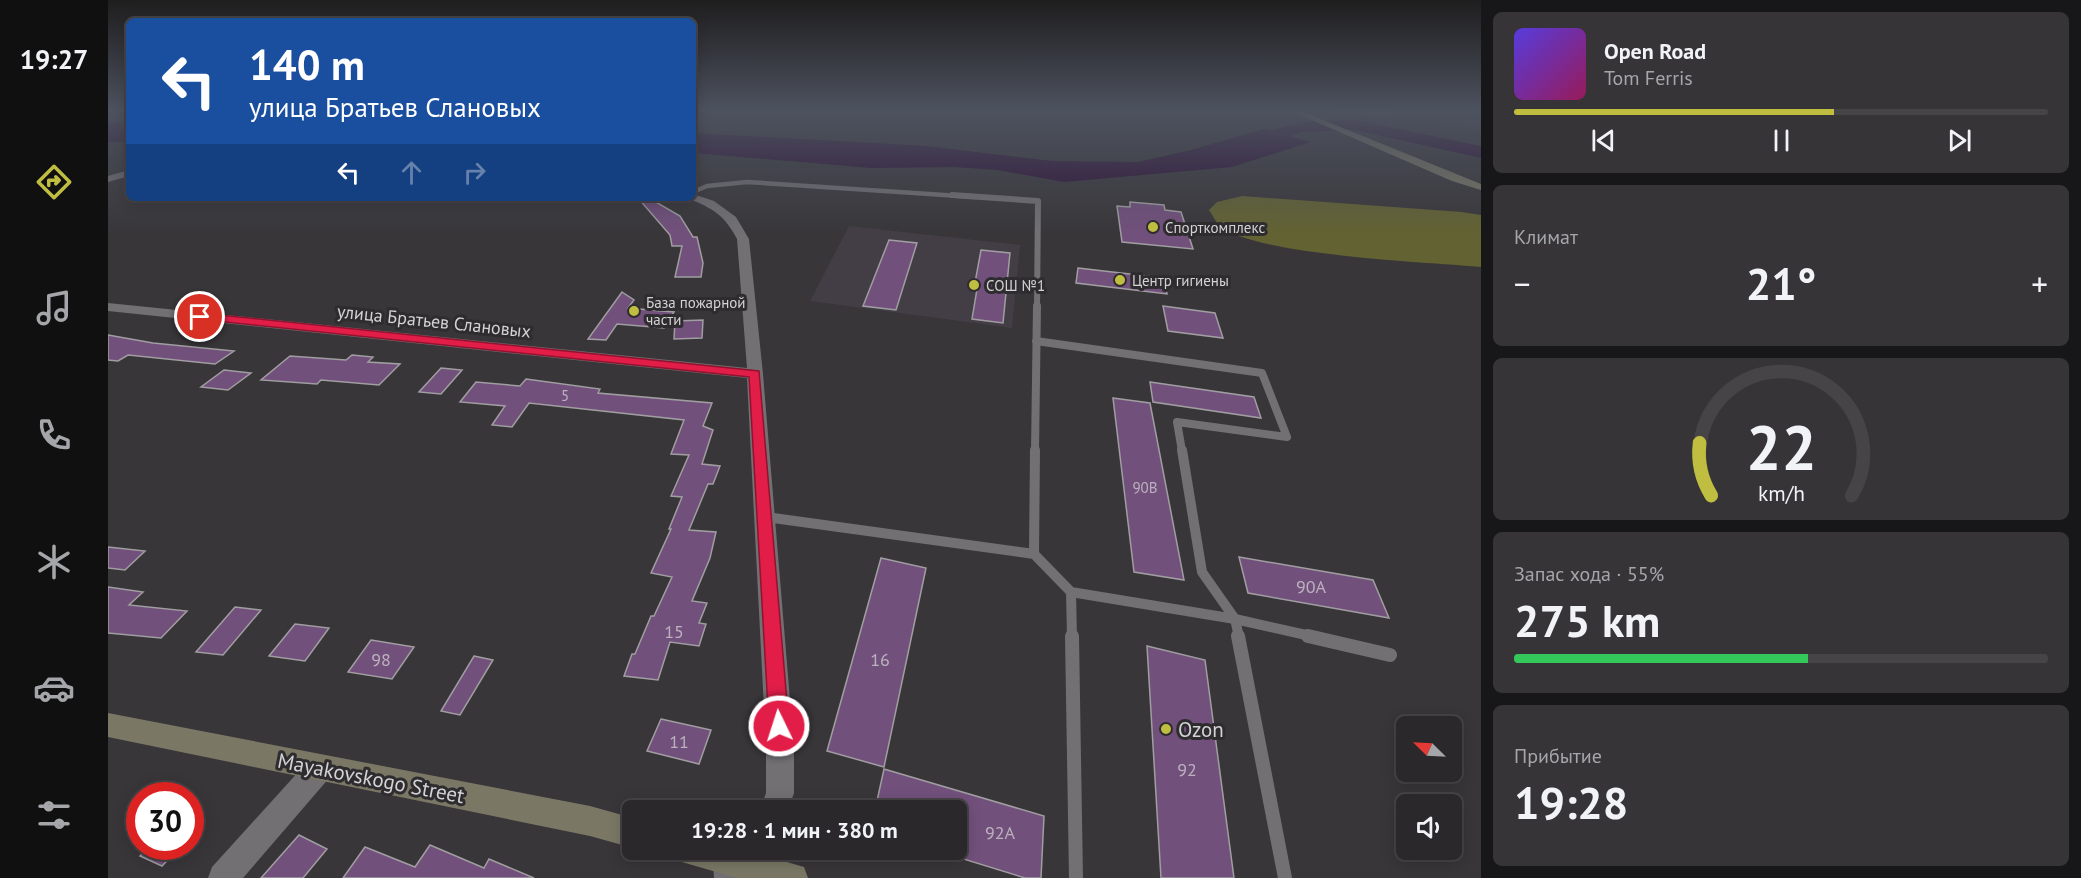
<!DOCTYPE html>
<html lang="ru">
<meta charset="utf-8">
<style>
:root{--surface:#2a282b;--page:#363437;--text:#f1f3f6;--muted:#a5a6a9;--line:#464447;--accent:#c0be40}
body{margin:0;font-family:"PT Sans",sans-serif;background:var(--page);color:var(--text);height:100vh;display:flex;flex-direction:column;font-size:22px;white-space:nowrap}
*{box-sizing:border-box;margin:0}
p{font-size:20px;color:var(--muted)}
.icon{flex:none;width:33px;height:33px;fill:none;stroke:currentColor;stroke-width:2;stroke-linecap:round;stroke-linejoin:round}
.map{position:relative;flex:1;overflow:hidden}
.sheet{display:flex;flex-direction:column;gap:12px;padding:12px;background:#171618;width:600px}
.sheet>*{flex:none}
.top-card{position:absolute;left:18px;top:18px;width:570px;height:183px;border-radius:9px;box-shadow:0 3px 15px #0003,0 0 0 2px var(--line);background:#1a4fa0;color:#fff;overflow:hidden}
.needle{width:39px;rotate:294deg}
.controls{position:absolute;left:1288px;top:716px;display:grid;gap:12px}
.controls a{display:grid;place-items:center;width:66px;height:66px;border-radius:9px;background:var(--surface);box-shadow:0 3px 15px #0003,0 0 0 2px var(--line);font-size:30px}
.speed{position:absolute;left:18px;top:782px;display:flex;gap:12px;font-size:30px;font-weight:700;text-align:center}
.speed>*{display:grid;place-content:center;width:78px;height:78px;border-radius:50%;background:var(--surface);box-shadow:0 3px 15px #0003,0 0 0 2px var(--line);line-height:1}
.speed .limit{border:9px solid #d22;background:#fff;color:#111}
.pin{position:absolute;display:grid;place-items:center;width:51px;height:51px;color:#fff;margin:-26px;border:3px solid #fff;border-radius:50%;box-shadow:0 2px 6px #0007}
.me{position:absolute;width:66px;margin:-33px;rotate:356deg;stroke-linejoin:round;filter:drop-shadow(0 0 4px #0008)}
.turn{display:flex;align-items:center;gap:21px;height:126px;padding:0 24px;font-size:27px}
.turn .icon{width:78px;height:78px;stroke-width:2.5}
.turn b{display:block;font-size:42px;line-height:51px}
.lanes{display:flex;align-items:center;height:57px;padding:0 24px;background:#0003;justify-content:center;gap:30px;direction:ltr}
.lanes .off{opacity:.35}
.big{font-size:45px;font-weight:800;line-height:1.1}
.sheet .widget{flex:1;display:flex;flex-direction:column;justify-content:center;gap:9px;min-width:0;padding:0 21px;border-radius:9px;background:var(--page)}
.sheet .dial{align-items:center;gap:0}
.dial svg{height:156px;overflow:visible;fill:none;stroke:var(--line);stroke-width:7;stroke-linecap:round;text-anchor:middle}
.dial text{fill:var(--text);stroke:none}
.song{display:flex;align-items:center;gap:18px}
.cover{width:72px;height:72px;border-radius:9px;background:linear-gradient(135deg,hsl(250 70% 55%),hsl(330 70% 35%))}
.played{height:6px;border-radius:3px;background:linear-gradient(90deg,var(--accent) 60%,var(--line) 60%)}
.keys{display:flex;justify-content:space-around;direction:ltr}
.heat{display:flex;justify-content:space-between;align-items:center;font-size:33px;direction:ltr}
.charge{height:9px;border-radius:4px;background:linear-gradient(90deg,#34c759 55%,var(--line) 0)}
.trip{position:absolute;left:514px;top:800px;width:345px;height:60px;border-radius:9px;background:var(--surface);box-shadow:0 3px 15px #0003,0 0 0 2px var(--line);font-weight:800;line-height:60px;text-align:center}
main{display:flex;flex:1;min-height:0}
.tab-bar{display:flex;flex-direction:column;width:108px;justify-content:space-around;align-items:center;background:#111011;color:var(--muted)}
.tab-bar .icon{width:42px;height:42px}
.tab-bar .selected{color:var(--accent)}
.tab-bar b{font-size:27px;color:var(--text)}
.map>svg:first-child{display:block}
.built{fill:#433d45}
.green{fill:#636233}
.water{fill:#2d0e36}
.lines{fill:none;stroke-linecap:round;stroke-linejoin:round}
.river{fill:#2d0e36;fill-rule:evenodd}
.building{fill:#72507c;stroke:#a09ea1;stroke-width:1.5}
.lane-far4{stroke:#727073;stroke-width:4.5}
.lane-far3{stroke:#727073;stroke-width:6}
.lane-far2{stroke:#727073;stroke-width:8}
.lane-far1{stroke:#727073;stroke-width:10}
.lane{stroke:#727073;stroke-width:14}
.street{fill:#727073;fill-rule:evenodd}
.secondary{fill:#7a7865;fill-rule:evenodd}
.route{fill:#e11d48;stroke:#92132f;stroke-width:1.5}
.poi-dot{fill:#c0be40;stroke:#2e2c2f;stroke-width:2}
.labels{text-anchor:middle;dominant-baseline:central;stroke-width:6;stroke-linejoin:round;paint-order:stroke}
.far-poi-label{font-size:15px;fill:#d3d2d4;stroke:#2e2c2f;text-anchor:start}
.number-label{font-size:15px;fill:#bbb2be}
.street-label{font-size:18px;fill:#d3d2d4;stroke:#2e2c2f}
.near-number-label{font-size:18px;fill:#bbb2be}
.near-poi-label{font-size:21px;fill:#d3d2d4;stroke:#2e2c2f;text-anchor:start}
.near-street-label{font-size:21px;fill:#d3d2d4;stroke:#2e2c2f}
</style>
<main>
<nav class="tab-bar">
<b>19:27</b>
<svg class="icon selected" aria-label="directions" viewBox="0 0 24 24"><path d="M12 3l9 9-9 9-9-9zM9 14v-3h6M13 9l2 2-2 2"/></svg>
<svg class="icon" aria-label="music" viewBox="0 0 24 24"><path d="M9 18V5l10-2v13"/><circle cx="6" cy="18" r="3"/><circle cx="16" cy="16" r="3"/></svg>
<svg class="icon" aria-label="phone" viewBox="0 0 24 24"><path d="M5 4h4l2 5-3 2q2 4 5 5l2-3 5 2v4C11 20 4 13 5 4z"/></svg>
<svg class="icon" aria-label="climate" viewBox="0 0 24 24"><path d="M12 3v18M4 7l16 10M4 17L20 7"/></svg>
<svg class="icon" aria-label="car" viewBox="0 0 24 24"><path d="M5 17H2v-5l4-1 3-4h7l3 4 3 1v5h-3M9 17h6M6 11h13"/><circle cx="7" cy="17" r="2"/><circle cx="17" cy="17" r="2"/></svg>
<svg class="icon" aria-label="filters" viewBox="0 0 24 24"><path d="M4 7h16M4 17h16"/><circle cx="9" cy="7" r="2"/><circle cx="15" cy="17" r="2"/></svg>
</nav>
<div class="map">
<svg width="1373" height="878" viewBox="0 0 1373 878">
<rect width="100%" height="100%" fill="#383639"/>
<path class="built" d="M1314 111H1373V131L1333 123Z
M741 226 912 245 904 328 702 301Z"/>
<path class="green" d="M1134 196 1354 212 1373 215V267C1322 262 1145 256 1111 225 1107 221 1104 214 1101 210L1109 202Z"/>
<path class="water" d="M21 122V142H0V123Z
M1156 129 1203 142 1124 167 956 182 890 170 846 167 763 168 585 153V133L818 146 944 161 1030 162 1083 150Z"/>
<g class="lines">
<path class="river" d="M1247 120 1373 146V158L1247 130 1195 132 1124 153 1117 151 1115 147 1117 143 1194 122Z"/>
</g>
<path class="building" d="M530 198H541L572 216 585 237H589L595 263 593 277H567L574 246H564L562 235Z
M1022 202 1056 205 1057 210 1073 212 1085 249 1014 242 1009 206 1022 207Z
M781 240 809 243 788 310 755 306Z
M873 250 902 253 895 323 864 319 869 289 866 288Z
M970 268 1056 278 1059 294 968 283Z
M514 292 526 300 520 308 566 312 556 328 509 324 498 340 480 339Z
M1055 306 1107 313 1115 338 1060 331Z
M595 320 594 338 566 339 567 321Z
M0 335 45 343 126 351 107 364 20 355 10 361 0 360Z
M244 355 265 357 260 362 292 364 271 385 213 380 209 384 153 380 182 356 238 360Z
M333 368 354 370 333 394 311 392Z
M116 370 143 373 120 390 93 387Z
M418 379 492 389 490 393 604 403 595 426 605 430 594 464 612 466 605 484H600L581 530 608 532 602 558 584 601 599 603 591 623 598 624 591 646 562 642 550 680 516 676 524 654H527L543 616H546L564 577 543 573 563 529H561L574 497 563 496 581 455 563 454 576 420 421 403 404 427 384 425 397 406 352 402 368 382 412 386Z
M1042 382 1146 397 1153 418 1045 402Z
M1005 398 1042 403 1076 580 1026 572Z
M0 547 37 551 17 570 0 568Z
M1131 557 1265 580 1281 618 1140 593Z
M773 558 818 568 776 767 719 751Z
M0 587 35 592 21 605 79 611 53 638 0 633Z
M127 607 153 610 115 655 88 652Z
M187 624 221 628 197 661 161 656Z
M263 640 306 647 284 679 240 672Z
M1039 646 1097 660 1126 878H1053Z
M366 656 385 660 352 715 333 711Z
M553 719 603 730 591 764 539 751Z
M776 769 936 816 933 878H917L849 857V810H767Z
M191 835 219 849 195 878H153Z
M322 845 376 868 381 859 426 878H235L257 847 307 867Z
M42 846H73L54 866 32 856Z"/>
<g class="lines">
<path class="lane-far4" d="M1231 111 1282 113 1284 111
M585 192 599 186 639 182 867 197"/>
<path class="lane-far3" d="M844 195 930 201 929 308"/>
<path class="lane-far2" d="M928 341 1154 373 1179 437 1069 422 1074 451
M927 451 929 306"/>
<path class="lane-far1" d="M927 450 926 554 963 592 964 637
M1074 450 1094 572 1127 619 1131 637
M658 517 926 554
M963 592 1127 619 1207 637"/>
<path class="lane" d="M964 636 968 878
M1130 636 1177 878
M1200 636 1282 655"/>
<path class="street" d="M21 170V176L0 182V176Z
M585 194 606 201 628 217 641 239 655 374 686 748V793L680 810H652L658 793V748L639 378 0 311V303L639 368 629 239C617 216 605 208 581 199L585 198Z
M212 755 222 759 226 768 222 777 135 878H100L104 867 202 759Z
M612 849H651L647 860 636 869V878H606L605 862Z"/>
<path class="secondary" d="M1183 111H1193L1373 184V190L1344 181Z
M0 713 482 806 525 818V848L482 836 0 737Z
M563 849H634L696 867 700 878H629L567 860Z"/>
</g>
<linearGradient id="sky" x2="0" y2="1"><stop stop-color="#1f1e1f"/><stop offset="0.47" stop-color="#4d525f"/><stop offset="1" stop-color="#4d525f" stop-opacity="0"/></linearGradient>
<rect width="1373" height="234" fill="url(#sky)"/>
<path class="route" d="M92 313 651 371 681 726 678 733 671 736 664 733 661 726 641 377 89 319V314Z"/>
<g class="poi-dot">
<circle cx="1045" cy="227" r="6"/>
<circle cx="1012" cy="280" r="6"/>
<circle cx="866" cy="285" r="6"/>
<circle cx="526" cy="311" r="6"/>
<circle cx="1058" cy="729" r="6"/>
</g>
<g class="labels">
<g class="far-poi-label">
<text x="1057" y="227">Спорткомплекс</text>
<text x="1024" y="280">Центр гигиены</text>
<text x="878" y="285">СОШ №1</text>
<text x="538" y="302">База пожарной<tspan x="538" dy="17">части</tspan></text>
</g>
<g class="number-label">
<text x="457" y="395">5</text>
<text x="1037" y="487">90В</text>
</g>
<g class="street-label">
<text transform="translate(326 321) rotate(6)">улица Братьев Слановых</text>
</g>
<g class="near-number-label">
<text x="1203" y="586">90А</text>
<text x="566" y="631">15</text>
<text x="273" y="659">98</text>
<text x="772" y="659">16</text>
<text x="571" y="741">11</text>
<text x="1079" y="769">92</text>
<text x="892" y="832">92А</text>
</g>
<g class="near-poi-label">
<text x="1070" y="729">Ozon</text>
</g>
<g class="near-street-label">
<text transform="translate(263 778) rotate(11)">Mayakovskogo Street</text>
</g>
</g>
</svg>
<div class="controls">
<a><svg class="needle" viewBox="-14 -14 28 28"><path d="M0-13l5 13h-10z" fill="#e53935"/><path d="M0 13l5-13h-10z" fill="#a5a6a9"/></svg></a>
<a><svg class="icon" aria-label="sound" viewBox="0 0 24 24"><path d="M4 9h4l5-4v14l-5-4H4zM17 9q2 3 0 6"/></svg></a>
</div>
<div class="speed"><div class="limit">30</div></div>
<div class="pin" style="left:92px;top:317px;background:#d93025"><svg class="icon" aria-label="arrive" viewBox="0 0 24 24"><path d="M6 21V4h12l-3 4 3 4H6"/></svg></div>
<svg class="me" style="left:671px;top:726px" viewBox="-20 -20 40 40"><circle r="17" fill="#e11d48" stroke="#fff" stroke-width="3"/><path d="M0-11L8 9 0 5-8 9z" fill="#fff"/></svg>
<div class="trip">19:28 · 1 мин · 380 m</div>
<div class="top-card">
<div class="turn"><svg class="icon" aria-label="left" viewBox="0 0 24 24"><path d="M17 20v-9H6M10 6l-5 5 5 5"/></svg><div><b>140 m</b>улица Братьев Слановых</div></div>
<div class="lanes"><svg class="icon" aria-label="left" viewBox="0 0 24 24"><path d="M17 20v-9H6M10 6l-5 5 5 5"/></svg><svg class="icon off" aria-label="ahead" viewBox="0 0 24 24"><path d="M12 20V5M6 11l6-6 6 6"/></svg><svg class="icon off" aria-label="right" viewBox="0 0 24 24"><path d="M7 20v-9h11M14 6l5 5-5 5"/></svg></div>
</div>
</div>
<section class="sheet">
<div class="widget">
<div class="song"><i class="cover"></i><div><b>Open Road</b><p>Tom Ferris</p></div></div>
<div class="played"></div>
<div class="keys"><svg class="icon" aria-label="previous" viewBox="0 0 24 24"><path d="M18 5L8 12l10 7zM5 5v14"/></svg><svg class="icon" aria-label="pause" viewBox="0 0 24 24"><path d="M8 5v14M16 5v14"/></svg><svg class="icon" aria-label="next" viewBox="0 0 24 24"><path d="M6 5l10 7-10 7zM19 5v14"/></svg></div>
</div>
<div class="widget"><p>Климат</p>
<div class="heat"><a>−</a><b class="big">21°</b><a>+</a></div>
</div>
<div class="widget dial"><svg viewBox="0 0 100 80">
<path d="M14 69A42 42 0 1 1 86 69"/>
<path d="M14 69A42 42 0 0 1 8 42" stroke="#c0be40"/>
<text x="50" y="56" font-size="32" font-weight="700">22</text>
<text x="50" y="72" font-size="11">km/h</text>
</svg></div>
<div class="widget"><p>Запас хода · 55%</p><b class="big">275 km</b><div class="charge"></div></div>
<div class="widget"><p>Прибытие</p><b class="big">19:28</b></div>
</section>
</main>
